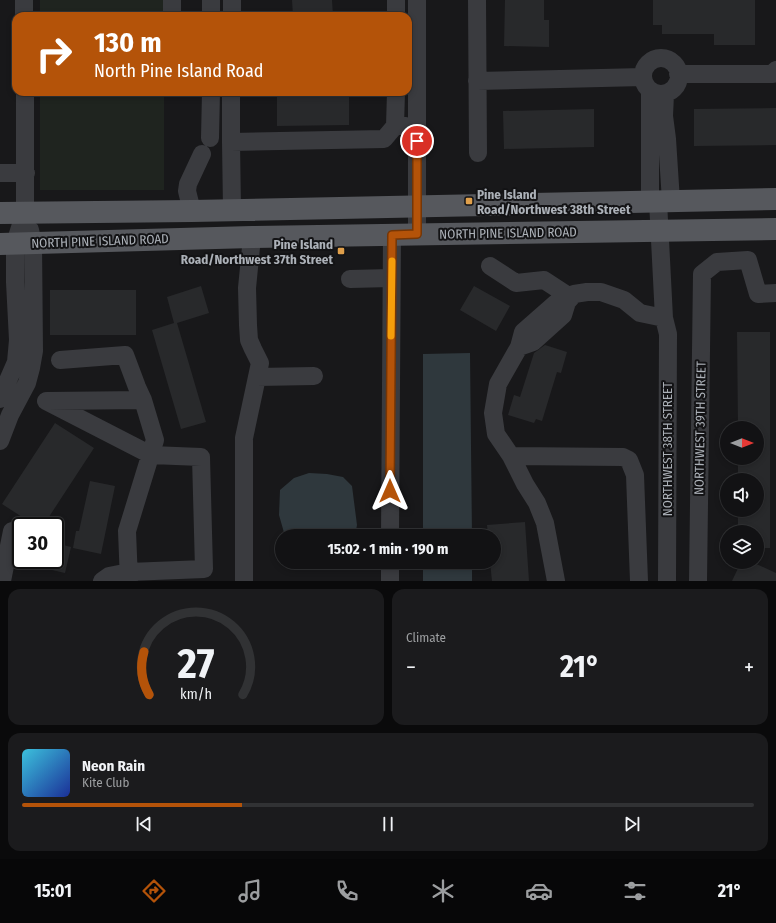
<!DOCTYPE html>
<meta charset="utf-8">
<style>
:root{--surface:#121214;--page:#1b1b1d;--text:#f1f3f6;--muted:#9c9ea0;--line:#313234;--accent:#b45309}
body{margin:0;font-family:"Fira Sans Condensed",sans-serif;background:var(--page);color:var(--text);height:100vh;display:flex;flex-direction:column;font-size:15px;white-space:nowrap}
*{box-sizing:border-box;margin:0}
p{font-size:13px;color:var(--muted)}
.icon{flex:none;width:22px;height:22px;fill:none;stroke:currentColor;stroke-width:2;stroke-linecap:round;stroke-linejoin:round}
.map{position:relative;height:581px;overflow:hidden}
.details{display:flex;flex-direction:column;gap:8px;padding:8px;background:#0a0a0b;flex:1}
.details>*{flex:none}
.top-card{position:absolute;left:12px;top:12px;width:400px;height:84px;border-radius:12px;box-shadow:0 2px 6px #0003,0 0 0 1px var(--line);background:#b45309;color:#fff;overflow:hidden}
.needle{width:26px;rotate:90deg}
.controls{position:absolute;left:720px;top:421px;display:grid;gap:8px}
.controls a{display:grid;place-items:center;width:44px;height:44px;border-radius:50%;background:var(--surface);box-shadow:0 2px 6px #0003,0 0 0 1px var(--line);font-size:20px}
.speed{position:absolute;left:12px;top:517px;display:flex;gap:8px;font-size:20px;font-weight:700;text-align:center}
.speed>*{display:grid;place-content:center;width:52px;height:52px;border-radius:50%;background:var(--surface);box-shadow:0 2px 6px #0003,0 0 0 1px var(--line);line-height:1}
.speed .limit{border:2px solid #111;border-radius:6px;background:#fff;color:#111}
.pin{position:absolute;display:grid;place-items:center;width:34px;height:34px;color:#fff;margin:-17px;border:2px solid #fff;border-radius:50%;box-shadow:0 1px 4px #0007}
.me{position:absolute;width:44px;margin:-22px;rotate:0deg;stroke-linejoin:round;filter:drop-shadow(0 0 3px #0008)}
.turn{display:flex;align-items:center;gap:14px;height:84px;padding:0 16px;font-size:18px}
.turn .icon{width:52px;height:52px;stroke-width:2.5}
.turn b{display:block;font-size:28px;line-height:34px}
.big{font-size:30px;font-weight:700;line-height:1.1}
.details .card{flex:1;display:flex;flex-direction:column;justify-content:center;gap:6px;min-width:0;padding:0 14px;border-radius:12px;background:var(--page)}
.details .dial{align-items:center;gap:0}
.dial svg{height:104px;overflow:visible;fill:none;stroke:var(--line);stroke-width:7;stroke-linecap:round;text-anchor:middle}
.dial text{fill:var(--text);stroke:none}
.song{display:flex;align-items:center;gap:12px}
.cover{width:48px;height:48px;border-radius:6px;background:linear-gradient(135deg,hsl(190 70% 55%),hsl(230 70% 35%))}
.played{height:4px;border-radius:2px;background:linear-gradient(90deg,var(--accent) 30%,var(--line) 30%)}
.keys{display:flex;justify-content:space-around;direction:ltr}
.heat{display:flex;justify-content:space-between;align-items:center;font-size:22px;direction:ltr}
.details .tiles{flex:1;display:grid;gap:8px;grid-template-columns:1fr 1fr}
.card:last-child{grid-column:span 2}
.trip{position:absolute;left:275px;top:529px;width:226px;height:40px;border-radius:20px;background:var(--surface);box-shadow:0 2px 6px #0003,0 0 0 1px var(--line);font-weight:700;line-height:40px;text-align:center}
.dock{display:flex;height:64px;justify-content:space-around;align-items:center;background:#070708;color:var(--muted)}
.dock .icon{width:28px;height:28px}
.dock .on{color:var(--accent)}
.dock b{font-size:18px;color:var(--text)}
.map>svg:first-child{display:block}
.green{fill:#1f241f}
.water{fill:#2f383d}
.building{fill:#28292b}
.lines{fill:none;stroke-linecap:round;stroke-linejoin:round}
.minor{stroke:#3a3b3f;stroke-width:18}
.major{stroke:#56585d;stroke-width:22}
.route-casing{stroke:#753606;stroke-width:10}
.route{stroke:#b45309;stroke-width:7}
.slow{stroke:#f59e0b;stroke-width:7}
.poi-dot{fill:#df9f4b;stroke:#131315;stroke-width:1.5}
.labels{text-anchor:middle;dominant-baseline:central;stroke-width:4;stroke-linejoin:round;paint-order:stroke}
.poi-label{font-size:13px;font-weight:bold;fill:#acb1b8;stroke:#131315;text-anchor:start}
.street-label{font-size:13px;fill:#acb1b8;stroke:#131315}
</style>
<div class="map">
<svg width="776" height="581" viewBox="0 0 776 581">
<rect width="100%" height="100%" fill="#18181a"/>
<path class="green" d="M40 0H164V16H40Z
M40 92H164V190H40Z"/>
<path class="water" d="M470 353 472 536H423V354Z
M309 473 327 474 343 477 352 486 357 525 355 536H285L279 515 280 490 294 478Z
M423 562H472V581H423Z"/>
<path class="building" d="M292 0H332L333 16H293Z
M505 0H544V20H549V47L504 46Z
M653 0H755V45H714V34H662V25H653Z
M277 92H349V125L277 126Z
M776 108V145L694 146V109Z
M594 109V147L504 149 503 111Z
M201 286 209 313 177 323 206 422 181 429 152 330 174 323 167 297Z
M474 286 510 306 496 331 460 310Z
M50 290H136V335H50Z
M737 332H770V548H757V532H738V510H757V480H738V458H757V428H738Z
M545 345 567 352 561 373 557 372 542 421 536 419 534 423 508 415 514 395 520 397 534 353Z
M55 423 94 448 43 526H36L2 504Z
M90 481 115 486 101 554 73 548 76 531H79Z
M525 522 529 581H492L490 562H494V536H488L487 525Z
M55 543 71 547 65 573 26 564 27 560H55Z
M741 562H752L776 573V581H732Z"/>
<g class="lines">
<path class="minor" d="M24 0V16
M172 0V16
M211 0V16
M396 0V16
M477 0 478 153
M232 16V0
M643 76a18 18 0 1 1 36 0a18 18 0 1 1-36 0Z
M678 74H773L776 70
M477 81 643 77
M231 92V142L384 139 395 126
M396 92 395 126H406
M665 94 664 116 667 139 671 201
M210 138 211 92
M231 142 232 209
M0 173H26
M658 201 664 318 668 334 667 581
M650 202V91
M192 211 187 191 188 184 202 154
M417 234V0
M490 266 516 283 544 280 570 297
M350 279 391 278
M519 347 533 342 563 315 567 302 574 294 587 292H601L624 300 640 313 664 318
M60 360 125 355 137 387 143 400 155 440 127 531 129 581
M257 377 314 376
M0 399 16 362 18 340 15 282V243L25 212V92
M46 401 151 455 201 457 204 569 129 572 109 576 102 581
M48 401 143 400
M0 441 10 415 27 383 31 368 34 351 33 243 30 230
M511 456 623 457 629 460 635 475 639 581
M390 536 392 235
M2 581 12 531
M244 581V438L260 363 253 349 249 340 248 325 247 288 252 237
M390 581V562
M556 581 545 523 537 503 525 484 511 456 496 434 493 413 498 384 519 347 523 332 556 303 567 302
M698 581 702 274 717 262 748 260 758 294 776 293"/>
<path class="major" d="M0 213 192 211 776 199
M0 244 252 237 776 229"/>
</g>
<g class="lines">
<g class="route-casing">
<path id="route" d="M390 491 392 235 417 234V141"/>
</g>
<use href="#route" class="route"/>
<path class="slow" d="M391 336 392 261"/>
</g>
<g class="poi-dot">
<rect x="465" y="197" width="8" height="8" rx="2"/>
<rect x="337" y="247" width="8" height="8" rx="2"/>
</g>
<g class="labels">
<g class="poi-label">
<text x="477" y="194">Pine Island<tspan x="477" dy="15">Road/Northwest 38th Street</tspan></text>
<text x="333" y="244" text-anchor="end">Pine Island<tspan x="333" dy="15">Road/Northwest 37th Street</tspan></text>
</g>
<g class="street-label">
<text transform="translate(508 233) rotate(-1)">NORTH PINE ISLAND ROAD</text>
<text transform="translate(100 241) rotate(-2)">NORTH PINE ISLAND ROAD</text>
<text transform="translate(700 428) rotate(-89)">NORTHWEST 39TH STREET</text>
<text transform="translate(667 449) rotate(-90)">NORTHWEST 38TH STREET</text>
</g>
</g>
</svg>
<div class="controls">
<a><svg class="needle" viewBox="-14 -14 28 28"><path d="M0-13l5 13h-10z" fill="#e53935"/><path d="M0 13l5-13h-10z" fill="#9c9ea0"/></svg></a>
<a><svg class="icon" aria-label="sound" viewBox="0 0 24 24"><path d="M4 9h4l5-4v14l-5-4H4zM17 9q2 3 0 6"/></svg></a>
<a><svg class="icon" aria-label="layers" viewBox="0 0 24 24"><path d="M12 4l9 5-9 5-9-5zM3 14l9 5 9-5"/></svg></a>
</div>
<div class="speed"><div class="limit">30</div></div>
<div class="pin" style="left:417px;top:141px;background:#d93025"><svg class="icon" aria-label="arrive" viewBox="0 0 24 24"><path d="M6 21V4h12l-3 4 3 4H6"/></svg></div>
<svg class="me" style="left:390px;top:491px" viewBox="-20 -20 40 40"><path d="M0-17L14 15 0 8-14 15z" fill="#b45309" stroke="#fff" stroke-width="4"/></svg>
<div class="trip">15:02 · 1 min · 190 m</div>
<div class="top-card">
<div class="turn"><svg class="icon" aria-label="right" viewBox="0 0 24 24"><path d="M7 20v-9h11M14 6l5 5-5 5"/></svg><div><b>130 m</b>North Pine Island Road</div></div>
</div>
</div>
<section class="details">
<div class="tiles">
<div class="card dial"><svg viewBox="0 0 100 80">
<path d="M14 69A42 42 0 1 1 86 69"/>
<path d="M14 69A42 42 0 0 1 10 36" stroke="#b45309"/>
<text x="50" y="56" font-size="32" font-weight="700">27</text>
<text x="50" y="72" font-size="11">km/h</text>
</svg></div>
<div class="card"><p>Climate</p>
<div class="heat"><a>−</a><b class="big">21°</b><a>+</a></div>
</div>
<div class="card">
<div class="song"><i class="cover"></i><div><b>Neon Rain</b><p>Kite Club</p></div></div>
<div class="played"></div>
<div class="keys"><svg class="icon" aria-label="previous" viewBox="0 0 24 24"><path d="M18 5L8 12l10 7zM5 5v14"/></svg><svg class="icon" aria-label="pause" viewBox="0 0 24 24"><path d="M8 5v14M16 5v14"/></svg><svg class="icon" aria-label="next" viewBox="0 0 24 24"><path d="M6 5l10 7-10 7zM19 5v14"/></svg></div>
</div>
</div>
</section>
<nav class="dock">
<b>15:01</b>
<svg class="icon on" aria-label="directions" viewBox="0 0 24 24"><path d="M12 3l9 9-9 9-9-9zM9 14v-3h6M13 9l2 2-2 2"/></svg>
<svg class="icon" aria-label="music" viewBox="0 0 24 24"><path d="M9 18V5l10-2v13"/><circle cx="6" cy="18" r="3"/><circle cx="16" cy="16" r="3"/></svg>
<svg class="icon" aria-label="phone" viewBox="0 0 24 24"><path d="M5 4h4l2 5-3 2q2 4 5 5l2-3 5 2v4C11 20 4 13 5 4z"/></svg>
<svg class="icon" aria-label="climate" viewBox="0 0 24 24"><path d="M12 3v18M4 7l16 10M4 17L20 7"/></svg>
<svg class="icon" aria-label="car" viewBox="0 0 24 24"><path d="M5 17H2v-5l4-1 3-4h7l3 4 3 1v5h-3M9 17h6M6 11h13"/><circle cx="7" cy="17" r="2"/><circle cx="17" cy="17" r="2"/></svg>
<svg class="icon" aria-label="filters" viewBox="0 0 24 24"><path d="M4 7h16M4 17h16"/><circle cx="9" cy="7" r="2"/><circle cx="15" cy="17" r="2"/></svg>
<b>21°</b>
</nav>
